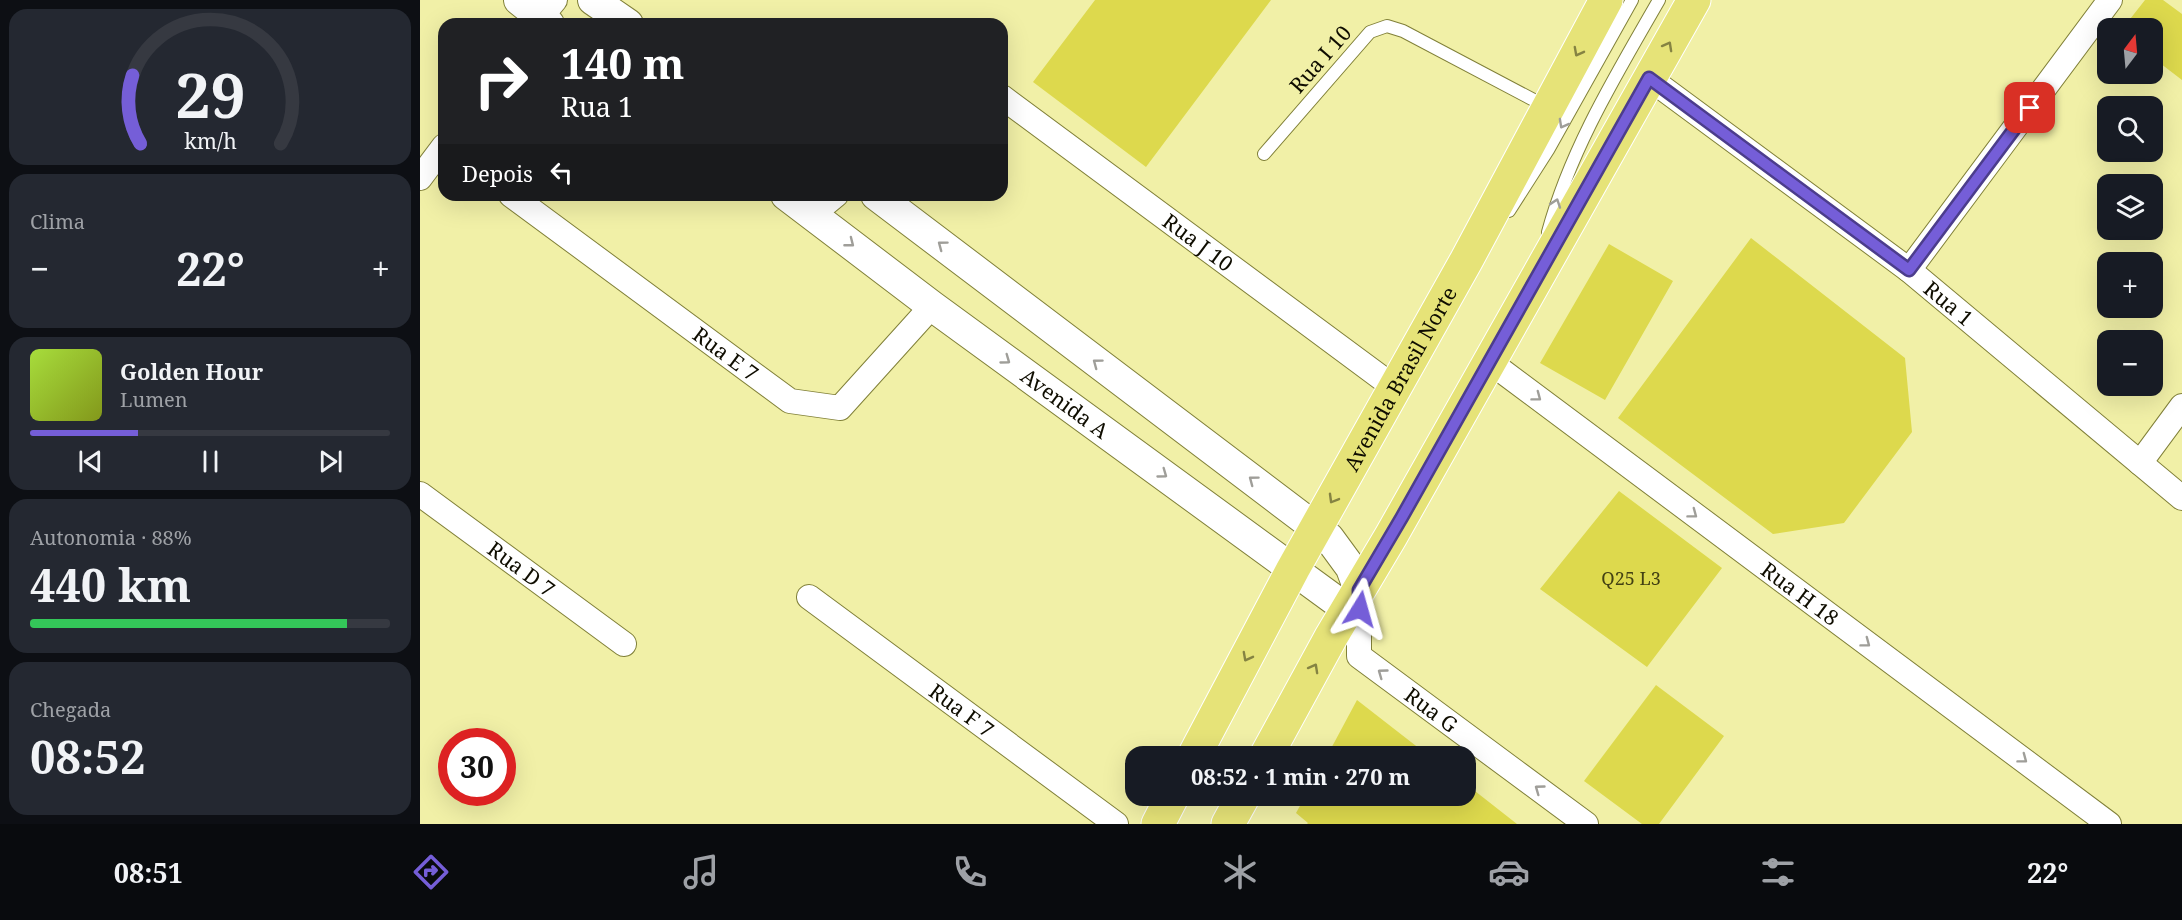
<!DOCTYPE html>
<html lang="pt">
<meta charset="utf-8">
<style>
:root{--surface:#171b24;--page:#242831;--text:#f1f3f6;--muted:#9ea1a6;--line:#363941;--accent:#755ed8}
body{margin:0;font-family:"Noto Serif",serif;background:var(--page);color:var(--text);height:100vh;display:flex;flex-direction:column;font-size:22px;white-space:nowrap}
*{box-sizing:border-box;margin:0}
p{font-size:20px;color:var(--muted)}
.icon{flex:none;width:33px;height:33px;fill:none;stroke:currentColor;stroke-width:2;stroke-linecap:round;stroke-linejoin:round}
.map{position:relative;flex:1;overflow:hidden}
.sheet{display:flex;flex-direction:column;gap:9px;padding:9px;background:#0d0f14;width:420px}
.sheet>*{flex:none}
.hud{position:absolute;left:18px;top:18px;width:570px;height:183px;border-radius:18px;box-shadow:0 6px 24px #0002;background:#202124;color:#fff;overflow:hidden}
.needle{width:39px;rotate:16deg}
.fabs{position:absolute;left:1677px;top:18px;display:grid;gap:12px}
.fabs a{display:grid;place-items:center;width:66px;height:66px;border-radius:12px;background:var(--surface);box-shadow:0 6px 24px #0002;font-size:30px}
.speed{position:absolute;left:18px;top:728px;display:flex;gap:12px;font-size:30px;font-weight:700;text-align:center}
.speed>*{display:grid;place-content:center;width:78px;height:78px;border-radius:50%;background:var(--surface);box-shadow:0 6px 24px #0002;line-height:1}
.speed .limit{border:9px solid #d22;background:#fff;color:#111}
.pin{position:absolute;display:grid;place-items:center;width:51px;height:51px;color:#fff;margin:-26px;border-radius:12px;box-shadow:0 3px 9px #0006}
.me{position:absolute;width:66px;margin:-33px;rotate:8deg;stroke-linejoin:round;filter:drop-shadow(0 0 4px #0008)}
.turn{display:flex;align-items:center;gap:21px;height:126px;padding:0 24px;font-size:27px}
.turn .icon{width:78px;height:78px;stroke-width:2.5}
.turn b{display:block;font-size:42px;line-height:51px}
.then{display:flex;align-items:center;height:57px;padding:0 24px;background:#0003;gap:12px;font-size:22px}
.big{font-size:45px;font-weight:700;line-height:1.1}
.sheet .tile{flex:1;display:flex;flex-direction:column;justify-content:center;gap:9px;min-width:0;padding:0 21px;border-radius:18px;background:var(--page)}
.sheet .dial{align-items:center;gap:0}
.dial svg{height:156px;overflow:visible;fill:none;stroke:var(--line);stroke-width:7;stroke-linecap:round;text-anchor:middle}
.dial text{fill:var(--text);stroke:none}
.song{display:flex;align-items:center;gap:18px}
.cover{width:72px;height:72px;border-radius:9px;background:linear-gradient(135deg,hsl(80 70% 55%),hsl(70 70% 35%))}
.played{height:6px;border-radius:3px;background:linear-gradient(90deg,var(--accent) 30%,var(--line) 30%)}
.keys{display:flex;justify-content:space-around;direction:ltr}
.heat{display:flex;justify-content:space-between;align-items:center;font-size:33px;direction:ltr}
.charge{height:9px;border-radius:4px;background:linear-gradient(90deg,#34c759 88%,var(--line) 0)}
.trip{position:absolute;left:705px;top:746px;width:351px;height:60px;border-radius:18px;background:var(--surface);box-shadow:0 6px 24px #0002;font-weight:700;line-height:60px;text-align:center}
.tab-bar{display:flex;height:96px;justify-content:space-around;align-items:center;background:#090b0e;color:var(--muted)}
.tab-bar .icon{width:42px;height:42px}
.tab-bar .selected{color:var(--accent)}
.tab-bar b{font-size:27px;color:var(--text)}
main{display:flex;flex:1;min-height:0}
.map>svg:first-child{display:block}
.building{fill:#ddd94d}
.lines{fill:none;stroke-linecap:round;stroke-linejoin:round}
.service-casing{stroke:#818039;stroke-width:14}
.minor-casing{stroke:#818039;stroke-width:26}
.tertiary-casing{stroke:#818039;stroke-width:32}
.primary-casing{stroke:#fff;stroke-width:35}
.service{stroke:#fff;stroke-width:12}
.minor{stroke:#fff;stroke-width:24}
.tertiary{stroke:#fff;stroke-width:30}
.primary{stroke:#e6e378;stroke-width:33}
.oneway{stroke:#858342}
.oneway2{stroke:#9f9e99}
.route-casing{stroke:#4c3d8c;stroke-width:15}
.route{stroke:#755ed8;stroke-width:10}
.labels{text-anchor:middle;dominant-baseline:central;stroke-width:6;stroke-linejoin:round;paint-order:stroke}
.number-label{font-size:18px;fill:#424013}
.street-label{font-size:21px;fill:#0f0d00;stroke:#f1f0a7}
</style>
<main>
<section class="sheet">
<div class="tile dial"><svg viewBox="0 0 100 80">
<path d="M14 69A42 42 0 1 1 86 69"/>
<path d="M14 69A42 42 0 0 1 10 34" stroke="#755ed8"/>
<text x="50" y="56" font-size="32" font-weight="700">29</text>
<text x="50" y="72" font-size="11">km/h</text>
</svg></div>
<div class="tile"><p>Clima</p>
<div class="heat"><a>−</a><b class="big">22°</b><a>+</a></div>
</div>
<div class="tile">
<div class="song"><i class="cover"></i><div><b>Golden Hour</b><p>Lumen</p></div></div>
<div class="played"></div>
<div class="keys"><svg class="icon" aria-label="previous" viewBox="0 0 24 24"><path d="M18 5L8 12l10 7zM5 5v14"/></svg><svg class="icon" aria-label="pause" viewBox="0 0 24 24"><path d="M8 5v14M16 5v14"/></svg><svg class="icon" aria-label="next" viewBox="0 0 24 24"><path d="M6 5l10 7-10 7zM19 5v14"/></svg></div>
</div>
<div class="tile"><p>Autonomia · 88%</p><b class="big">440 km</b><div class="charge"></div></div>
<div class="tile"><p>Chegada</p><b class="big">08:52</b></div>
</section>
<div class="map">
<svg width="1762" height="824" viewBox="0 0 1762 824">
<rect width="100%" height="100%" fill="#f1f0a7"/>
<path class="building" d="M675 0H851L726 167 613 82Z
M1725 0H1743L1762 14V80L1732 57V28H1703Z
M1331 238 1485 358 1492 432 1424 523 1353 534 1198 418Z
M1189 244 1253 281 1185 400 1120 363Z
M1199 491 1302 568 1227 667 1120 589Z
M1236 685 1304 736 1239 824H1222L1164 781Z
M937 700 1009 756H907Z
M1046 784 1097 824H887L888 823 876 813 886 795H1046Z"/>
<g class="lines">
<g class="service-casing">
<path id="service" d="M844 154 950 32 967 26 983 31 1127 107
M1089 211 1128 150 1212 0
M1128 232C1151 148 1196 75 1239 0"/>
</g>
<g class="minor-casing">
<g id="minor">
<path d="M115 24 135 0"/>
<path id="s1" d="M1229 78 1489 270 1762 498"/>
<path id="s2" d="M582 97 975 388"/>
<path d="M0 178 24 146"/>
<path id="s3" d="M91 195 370 401 420 408 512 306"/>
<path d="M393 214 416 195"/>
<path d="M1489 270 1690 0"/>
<path id="s4" d="M1070 362 1689 824"/>
<path d="M1720 463 1762 406"/>
<path id="s5" d="M0 494 204 644"/>
<path id="s6" d="M939 590V656L1166 824"/>
<path id="s7" d="M389 597 696 824"/>
</g>
</g>
<g class="tertiary-casing">
<g id="tertiary">
<path d="M99 0 129 24"/>
<path d="M173 0 208 24"/>
<path id="s8" d="M366 195 512 306 927 609"/>
<path d="M456 195 909 538 931 568 939 590"/>
</g>
</g>
<g class="primary-casing">
<g id="primary">
<path id="s9" d="M774 756 873 569 1046 261 1186 0"/>
<path d="M846 756 911 637 971 536 1274 0"/>
<path d="M738 824 753 795"/>
<path d="M808 824 824 795"/>
</g>
</g>
<use href="#service" class="service"/>
<use href="#minor" class="minor"/>
<use href="#tertiary" class="tertiary"/>
<use href="#primary" class="primary"/>
</g>
<defs><path id="oneway-chevron" d="M-2-3.5L2.5 0L-2 3.5" fill="none" stroke-width="1.6" stroke-linecap="round" stroke-linejoin="round" transform="scale(1.5)"/></defs>
<g class="oneway">
<use href="#oneway-chevron" transform="translate(1248 46) rotate(-61)"/>
<use href="#oneway-chevron" transform="translate(1158 52) rotate(118)"/>
<use href="#oneway-chevron" transform="translate(913 499) rotate(120)"/>
<use href="#oneway-chevron" transform="translate(827 657) rotate(118)"/>
<use href="#oneway-chevron" transform="translate(894 668) rotate(-61)"/>
</g>
<g class="oneway2">
<use href="#oneway-chevron" transform="translate(1143 124) rotate(119)"/>
<use href="#oneway-chevron" transform="translate(1136 203) rotate(-71)"/>
<use href="#oneway-chevron" transform="translate(430 243) rotate(38)"/>
<use href="#oneway-chevron" transform="translate(522 245) rotate(-143)"/>
<use href="#oneway-chevron" transform="translate(586 360) rotate(36)"/>
<use href="#oneway-chevron" transform="translate(677 363) rotate(-143)"/>
<use href="#oneway-chevron" transform="translate(1117 397) rotate(37)"/>
<use href="#oneway-chevron" transform="translate(743 474) rotate(36)"/>
<use href="#oneway-chevron" transform="translate(833 480) rotate(-143)"/>
<use href="#oneway-chevron" transform="translate(1273 514) rotate(37)"/>
<use href="#oneway-chevron" transform="translate(1446 643) rotate(37)"/>
<use href="#oneway-chevron" transform="translate(962 673) rotate(-144)"/>
<use href="#oneway-chevron" transform="translate(1603 759) rotate(37)"/>
<use href="#oneway-chevron" transform="translate(1119 789) rotate(-144)"/>
</g>
<g class="lines">
<g class="route-casing">
<path id="route" d="M940 609 939 590 982 517 1229 78 1489 270 1610 108"/>
</g>
<use href="#route" class="route"/>
</g>
<g class="labels">
<g class="number-label">
<text x="1211" y="578">Q25 L3</text>
</g>
<g class="street-label">
<text transform="translate(900 59) rotate(-49)">Rua I 10</text>
<text stroke="none"><textPath href="#s2" startOffset="244">Rua J 10</textPath></text>
<text stroke="none"><textPath href="#s1" startOffset="375">Rua 1</textPath></text>
<text stroke="none"><textPath href="#s3" startOffset="267">Rua E 7</textPath></text>
<text stroke="none"><textPath href="#s9" startOffset="430">Avenida Brasil Norte</textPath></text>
<text stroke="none"><textPath href="#s8" startOffset="348">Avenida A</textPath></text>
<text stroke="none"><textPath href="#s5" startOffset="126">Rua D 7</textPath></text>
<text stroke="none"><textPath href="#s4" startOffset="387">Rua H 18</textPath></text>
<text stroke="none"><textPath href="#s6" startOffset="156">Rua G</textPath></text>
<text stroke="none"><textPath href="#s7" startOffset="190">Rua F 7</textPath></text>
</g>
</g>
</svg>
<div class="fabs">
<a><svg class="needle" viewBox="-14 -14 28 28"><path d="M0-13l5 13h-10z" fill="#e53935"/><path d="M0 13l5-13h-10z" fill="#9ea1a6"/></svg></a>
<a><svg class="icon" aria-label="search" viewBox="0 0 24 24"><circle cx="10" cy="10" r="6"/><path d="M15 15l6 6"/></svg></a>
<a><svg class="icon" aria-label="layers" viewBox="0 0 24 24"><path d="M12 4l9 5-9 5-9-5zM3 14l9 5 9-5"/></svg></a>
<a>+</a>
<a>−</a>
</div>
<div class="speed"><div class="limit">30</div></div>
<div class="pin" style="left:1610px;top:108px;background:#d93025"><svg class="icon" aria-label="arrive" viewBox="0 0 24 24"><path d="M6 21V4h12l-3 4 3 4H6"/></svg></div>
<svg class="me" style="left:940px;top:609px" viewBox="-20 -20 40 40"><path d="M0-17L14 15 0 8-14 15z" fill="#755ed8" stroke="#fff" stroke-width="4"/></svg>
<div class="trip">08:52 · 1 min · 270 m</div>
<div class="hud">
<div class="turn"><svg class="icon" aria-label="right" viewBox="0 0 24 24"><path d="M7 20v-9h11M14 6l5 5-5 5"/></svg><div><b>140 m</b>Rua 1</div></div>
<div class="then">Depois<svg class="icon" aria-label="left" viewBox="0 0 24 24"><path d="M17 20v-9H6M10 6l-5 5 5 5"/></svg></div>
</div>
</div>
</main>
<nav class="tab-bar">
<b>08:51</b>
<svg class="icon selected" aria-label="directions" viewBox="0 0 24 24"><path d="M12 3l9 9-9 9-9-9zM9 14v-3h6M13 9l2 2-2 2"/></svg>
<svg class="icon" aria-label="music" viewBox="0 0 24 24"><path d="M9 18V5l10-2v13"/><circle cx="6" cy="18" r="3"/><circle cx="16" cy="16" r="3"/></svg>
<svg class="icon" aria-label="phone" viewBox="0 0 24 24"><path d="M5 4h4l2 5-3 2q2 4 5 5l2-3 5 2v4C11 20 4 13 5 4z"/></svg>
<svg class="icon" aria-label="climate" viewBox="0 0 24 24"><path d="M12 3v18M4 7l16 10M4 17L20 7"/></svg>
<svg class="icon" aria-label="car" viewBox="0 0 24 24"><path d="M5 17H2v-5l4-1 3-4h7l3 4 3 1v5h-3M9 17h6M6 11h13"/><circle cx="7" cy="17" r="2"/><circle cx="17" cy="17" r="2"/></svg>
<svg class="icon" aria-label="filters" viewBox="0 0 24 24"><path d="M4 7h16M4 17h16"/><circle cx="9" cy="7" r="2"/><circle cx="15" cy="17" r="2"/></svg>
<b>22°</b>
</nav>
